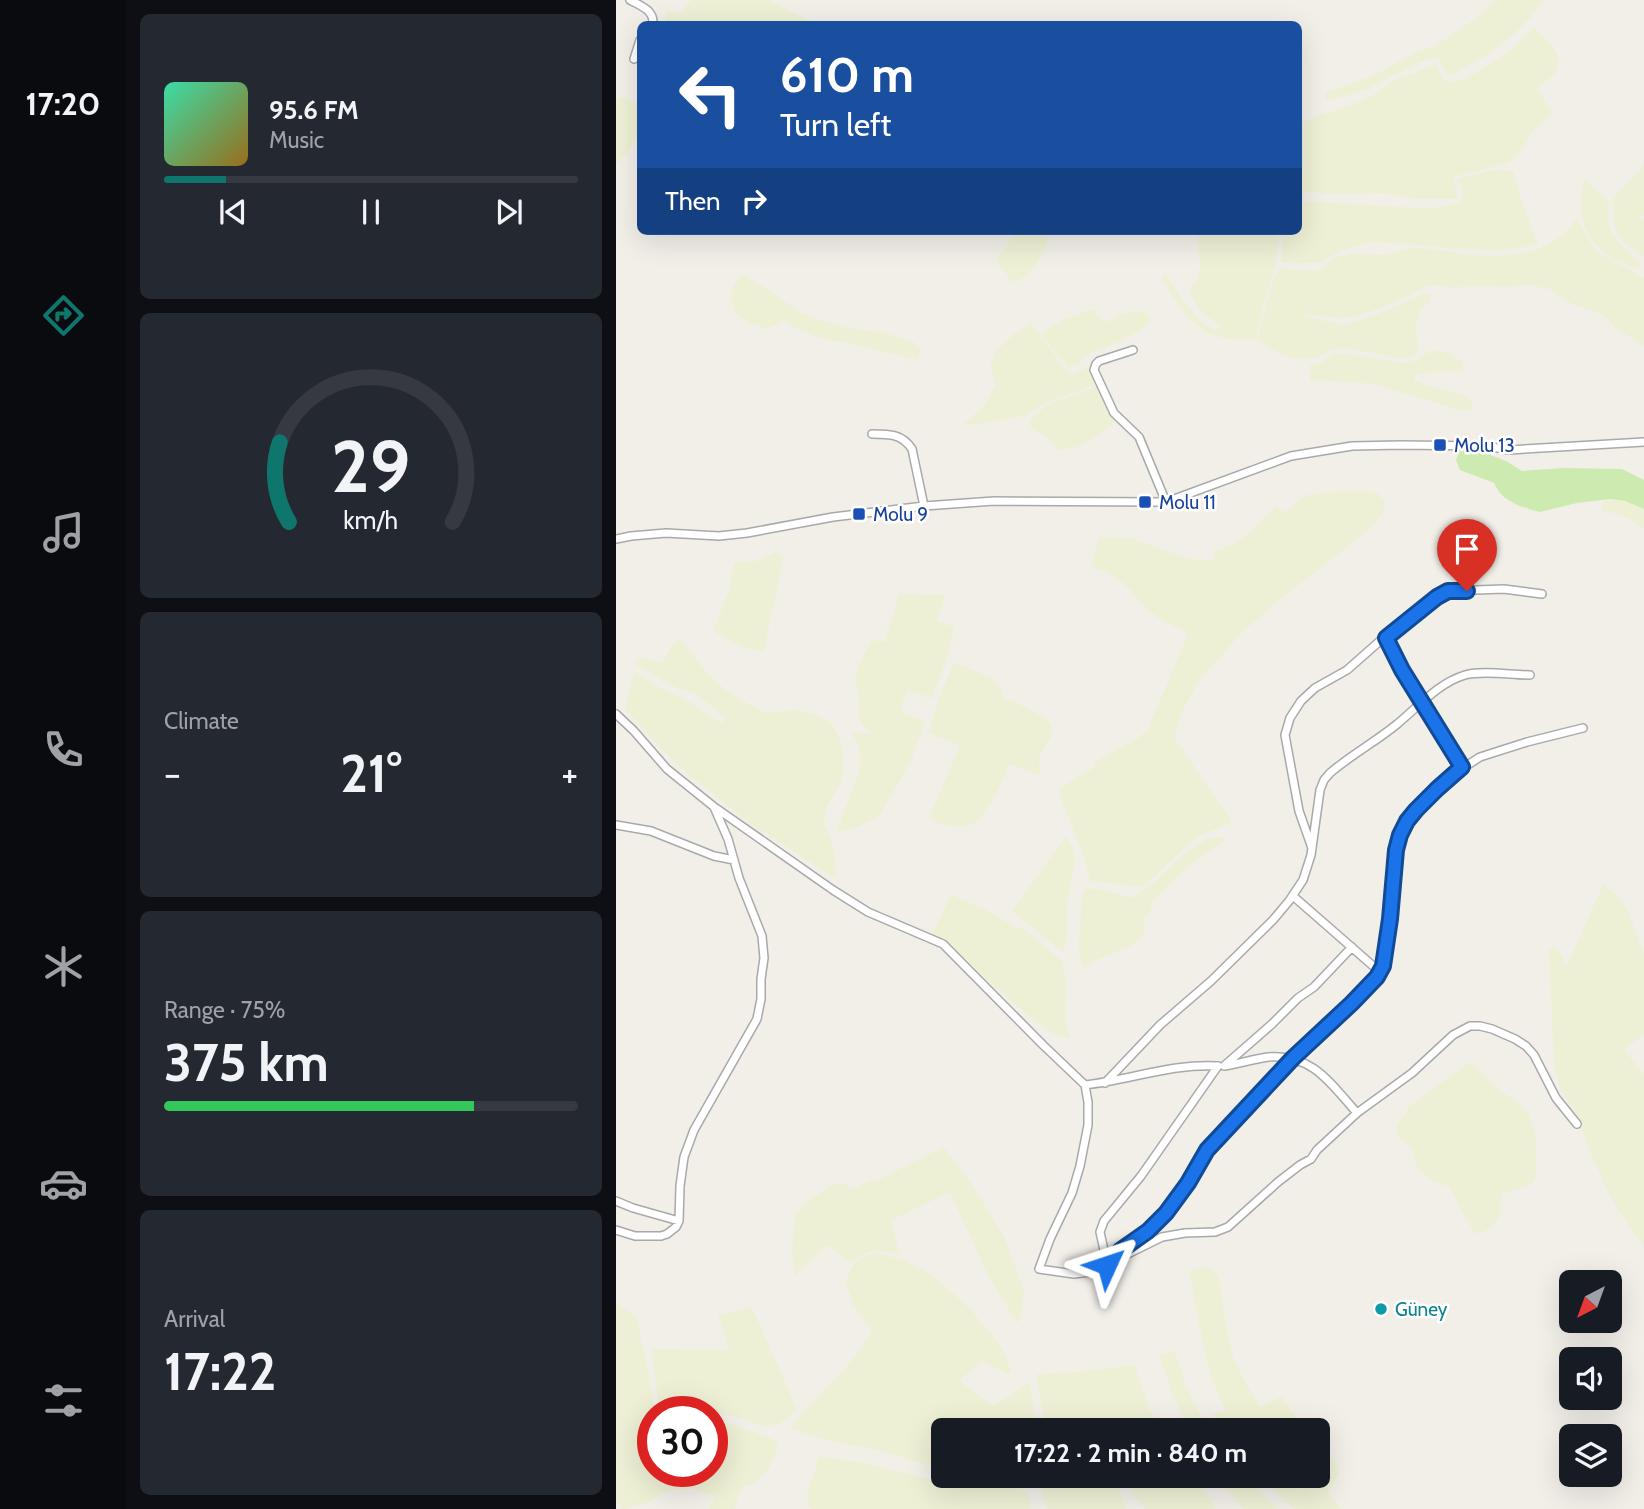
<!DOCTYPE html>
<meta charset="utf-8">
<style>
:root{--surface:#171b24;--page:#242831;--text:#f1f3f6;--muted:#9ea1a6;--line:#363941;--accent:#0f766e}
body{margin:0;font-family:Cabin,sans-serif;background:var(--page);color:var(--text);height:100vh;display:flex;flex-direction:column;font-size:26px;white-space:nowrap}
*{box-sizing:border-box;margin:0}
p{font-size:23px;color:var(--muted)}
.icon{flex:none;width:38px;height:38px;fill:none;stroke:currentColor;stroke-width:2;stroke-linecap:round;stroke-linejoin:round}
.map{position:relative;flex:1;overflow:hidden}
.sheet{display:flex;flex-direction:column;gap:14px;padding:14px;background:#0d0f14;width:490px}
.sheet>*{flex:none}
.banner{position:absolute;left:21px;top:21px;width:665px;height:214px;border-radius:10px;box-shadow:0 7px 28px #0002;background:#1a4fa0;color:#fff;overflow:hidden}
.needle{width:46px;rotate:221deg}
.buttons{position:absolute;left:943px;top:1270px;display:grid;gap:14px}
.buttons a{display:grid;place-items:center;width:63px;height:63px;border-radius:10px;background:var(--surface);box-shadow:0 7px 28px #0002;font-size:35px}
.speed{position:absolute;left:21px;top:1396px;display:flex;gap:14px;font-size:35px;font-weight:700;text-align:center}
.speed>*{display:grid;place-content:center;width:91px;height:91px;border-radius:50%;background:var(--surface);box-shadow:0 7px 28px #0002;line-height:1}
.speed .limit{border:10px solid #d22;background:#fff;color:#111}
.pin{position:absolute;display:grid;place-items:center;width:60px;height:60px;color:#fff;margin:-72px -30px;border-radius:50% 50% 50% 0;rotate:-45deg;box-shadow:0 0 7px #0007}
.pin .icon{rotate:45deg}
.me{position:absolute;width:77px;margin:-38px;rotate:48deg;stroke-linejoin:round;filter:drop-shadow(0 0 5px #0008)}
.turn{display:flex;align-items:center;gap:24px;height:147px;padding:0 28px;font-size:32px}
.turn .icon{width:91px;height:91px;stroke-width:2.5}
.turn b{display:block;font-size:49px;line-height:60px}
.then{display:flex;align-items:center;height:66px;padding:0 28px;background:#0003;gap:14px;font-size:26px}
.big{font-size:52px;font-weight:700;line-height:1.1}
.sheet .tile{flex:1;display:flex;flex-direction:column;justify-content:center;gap:10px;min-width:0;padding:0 24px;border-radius:10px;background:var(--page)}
.sheet .dial{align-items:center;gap:0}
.dial svg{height:182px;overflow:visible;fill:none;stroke:var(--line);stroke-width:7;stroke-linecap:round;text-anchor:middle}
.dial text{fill:var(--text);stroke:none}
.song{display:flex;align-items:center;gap:21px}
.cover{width:84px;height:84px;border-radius:10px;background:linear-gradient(135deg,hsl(160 70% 55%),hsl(40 70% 35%))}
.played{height:7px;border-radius:4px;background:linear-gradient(90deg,var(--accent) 15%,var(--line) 15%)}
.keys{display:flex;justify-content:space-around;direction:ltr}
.heat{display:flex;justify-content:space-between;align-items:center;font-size:38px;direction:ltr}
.charge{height:10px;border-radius:5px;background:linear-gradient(90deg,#34c759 75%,var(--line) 0)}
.trip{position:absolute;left:315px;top:1418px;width:399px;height:70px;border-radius:10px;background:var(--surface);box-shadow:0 7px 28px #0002;font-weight:700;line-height:70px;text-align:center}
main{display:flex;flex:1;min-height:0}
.tabs{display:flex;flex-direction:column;width:126px;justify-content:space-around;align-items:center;background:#090b0e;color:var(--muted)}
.tabs .icon{width:49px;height:49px}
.tabs .current{color:var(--accent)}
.tabs b{font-size:32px;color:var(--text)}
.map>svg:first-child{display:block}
.farmland{fill:#eef0d5}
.grass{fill:#cdebb0}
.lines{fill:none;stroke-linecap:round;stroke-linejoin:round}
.street-casing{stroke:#a9a9a9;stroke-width:10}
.street{stroke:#fff;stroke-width:7}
.route-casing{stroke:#114b97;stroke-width:18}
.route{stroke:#1a73e8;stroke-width:12}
.transit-dot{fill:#1a4fb4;stroke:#fff;stroke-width:2.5}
.culture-dot{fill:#0f9aa8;stroke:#fff;stroke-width:2.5}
.labels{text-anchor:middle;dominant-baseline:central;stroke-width:5;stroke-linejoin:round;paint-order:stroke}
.transit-label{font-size:19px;fill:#164399;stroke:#fff;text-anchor:start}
.culture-label{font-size:19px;fill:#0d838f;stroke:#fff;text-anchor:start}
</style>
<main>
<nav class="tabs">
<b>17:20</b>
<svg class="icon current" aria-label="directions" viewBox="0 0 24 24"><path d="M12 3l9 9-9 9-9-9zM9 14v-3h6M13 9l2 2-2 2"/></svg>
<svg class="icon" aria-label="music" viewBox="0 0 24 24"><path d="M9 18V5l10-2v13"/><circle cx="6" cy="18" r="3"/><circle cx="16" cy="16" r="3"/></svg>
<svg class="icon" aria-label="phone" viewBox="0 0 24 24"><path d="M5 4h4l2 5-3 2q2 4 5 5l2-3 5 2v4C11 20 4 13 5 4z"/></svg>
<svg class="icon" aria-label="climate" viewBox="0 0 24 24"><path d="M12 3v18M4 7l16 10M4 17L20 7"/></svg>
<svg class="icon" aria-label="car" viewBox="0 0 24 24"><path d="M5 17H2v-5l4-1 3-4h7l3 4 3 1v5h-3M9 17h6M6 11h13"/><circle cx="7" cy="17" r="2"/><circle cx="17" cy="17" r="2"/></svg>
<svg class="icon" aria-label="filters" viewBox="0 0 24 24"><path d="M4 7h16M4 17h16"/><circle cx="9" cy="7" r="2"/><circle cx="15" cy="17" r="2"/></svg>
</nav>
<section class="sheet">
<div class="tile">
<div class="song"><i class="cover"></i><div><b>95.6 FM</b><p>Music</p></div></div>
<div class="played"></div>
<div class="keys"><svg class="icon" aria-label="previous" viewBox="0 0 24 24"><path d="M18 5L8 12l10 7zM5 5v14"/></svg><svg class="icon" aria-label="pause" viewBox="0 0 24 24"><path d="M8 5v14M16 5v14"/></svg><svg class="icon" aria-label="next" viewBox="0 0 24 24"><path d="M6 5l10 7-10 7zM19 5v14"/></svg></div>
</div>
<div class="tile dial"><svg viewBox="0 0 100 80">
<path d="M14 69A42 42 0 1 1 86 69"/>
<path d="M14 69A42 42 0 0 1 10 34" stroke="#0f766e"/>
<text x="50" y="56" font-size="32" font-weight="700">29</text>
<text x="50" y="72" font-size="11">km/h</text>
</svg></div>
<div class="tile"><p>Climate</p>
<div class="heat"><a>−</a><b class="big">21°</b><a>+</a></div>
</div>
<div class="tile"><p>Range · 75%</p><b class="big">375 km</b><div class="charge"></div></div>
<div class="tile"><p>Arrival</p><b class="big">17:22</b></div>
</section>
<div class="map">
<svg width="1028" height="1509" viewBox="0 0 1028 1509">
<rect width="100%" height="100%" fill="#f2efe9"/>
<path class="farmland" d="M75 0H153L200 24H48L51 9 64 14Z
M880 0H928L914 18 895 37 871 55 845 70 831 76 822 57 816 58 803 63 753 88 733 95 710 101 709 93 756 76 799 53 819 46 862 17Z
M918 27 937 47 942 56 941 72 921 89 936 112 915 133 906 150 895 161 888 164 837 177 842 199H800L767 193 729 194 683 192V123L745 101 761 93 773 83 819 64 828 79 831 81 836 82 851 78 894 51Z
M4 97 15 100 24 105V134L11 153 0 164V101Z
M1028 162V215L1024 218 1028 221V257L1011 245 1004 238 999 228 997 214V201L1001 193 1022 173Z
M878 170 897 171 907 205 922 243 902 249 882 250 841 249 793 244 754 242 726 250 704 263H665L667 231H682L683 204 687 201 801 208H820L844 202 846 195V189L841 179Z
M968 179 993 201 992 219 995 232 1005 245 1025 264 1024 268 1014 266 1000 261 988 253 975 239 968 226 965 210V194Z
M961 219 980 251 1028 278V346L998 327 992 319 983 313 956 304 933 289 914 285 889 287 858 286 838 288 822 285 812 286 773 305 742 316 726 318 689 315 690 317 728 325 756 316 811 293 814 295 815 300 805 310 800 326 802 350 799 355 793 358H781L731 348 716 350 701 358 677 359 664 354 641 340 654 291 660 274 665 268 700 271 705 270 714 261 720 257 738 254 767 255 797 248 815 249 855 255 880 256 905 253 917 251 932 244 947 234Z
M398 231H433L430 246 421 264 406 279 395 282 389 272 380 261 390 247Z
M582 231H663L660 264 648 302 640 339 625 340 610 339 589 332 571 316 558 299 545 278 547 275H551L566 299 584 321 596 329H604V327L584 310 574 293 575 286 581 279 584 267Z
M126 275 144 284 184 312 198 318 232 328 271 333 298 342 304 348 303 360 235 344 204 338 183 330 168 321 151 329 131 322 120 313 115 300 117 286Z
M478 309 486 322 495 320 509 313 526 311 532 315 533 322 531 326 519 333 503 342 472 354 463 364 452 368 427 337 428 332 431 329 449 319Z
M415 323 454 375 475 366 482 384 431 402 408 416 349 426 348 424 368 405 379 386V381L374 367 380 351 398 334Z
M822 350 834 353 848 363 846 371 813 372 799 375 798 380 813 386 850 395 856 403 855 411 845 410 796 396 765 386 747 383 694 380V365L705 363 718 353 747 356 787 363 800 360 810 353Z
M483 386 499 418 498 422 495 426 472 442 461 447 440 450 434 439 416 429 414 425V420L418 416 431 405Z
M733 491 757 492 763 494 768 501V511L755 528 656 606 624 635 582 682 565 714 558 737 616 822 579 838 527 887 474 881 468 857 444 796V789L448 785 479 767 478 762 521 739 531 730 550 687 572 633 545 620 531 609 507 583 492 573 475 566 484 537 515 538 570 558 585 560H599L597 552 616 545 630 535 660 506 670 513 681 501 691 495 702 493Z
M987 500 1009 501 1028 509V529L1012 518 986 510Z
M160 552 165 555 167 559 148 651 126 647 97 631 114 588 118 562 140 561Z
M283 594 330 595 321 620 338 627 330 661 316 698 292 690 285 706 286 710 289 714 305 719 309 723 295 761 263 817 239 828 220 832 244 769V751L241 742 235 733 245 732 252 734 254 732 246 724 243 716V699L239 680 241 669 255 640 269 642Z
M64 640 68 643 92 674 109 689 129 702 150 713 179 710 201 715 213 721 221 732 227 750V774L223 786 210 808 208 824 215 839 219 855 220 879 135 824 74 776 52 756 9 709 18 671 43 687 71 700 90 714 106 723 109 717 81 695 55 685 19 664 23 656 46 663 58 642Z
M338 662 376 678 385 689 390 703 394 699 430 718 435 724 436 731 435 737 425 754 423 765 425 776 393 764 380 795 363 820 354 825 343 827 324 824 313 818 344 745 312 733 324 695Z
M450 836 456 846 459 862 451 903V931L448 953 396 911Z
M598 837H607L609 841 575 864 536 901 535 909 528 919 529 931 522 941 515 946 481 960 467 968 463 953V940L466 896 469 888 493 891 516 898 536 884 563 858 589 840Z
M987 884 1002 896 1011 909 1028 953V1034L1008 1050 1028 1074V1247L1002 1210 991 1190 972 1148 960 1113 944 1088 938 1066 933 950 937 947 941 948 951 966Z
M335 895 369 909 402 929 405 926 447 962 450 981 449 1020 454 1039 436 1033 410 1014 359 969 334 944 316 934Z
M854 1062 884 1091 901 1101 912 1113 919 1131 921 1171 919 1180 915 1185 885 1194 884 1215 880 1222 871 1230 862 1233H858L833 1187 816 1180 805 1172 801 1166 795 1146 784 1140 780 1130 782 1123 789 1115 792 1107Z
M328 1147 355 1183 388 1236 408 1291 406 1311 402 1324 373 1278 334 1192 276 1220V1224L284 1255 272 1251H259L247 1254 234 1263 211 1245 179 1276 176 1251 179 1214 192 1201 217 1184H229L236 1189 256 1180 258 1182Z
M262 1253 285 1259 313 1273 327 1284 356 1311 380 1340 389 1355 395 1371 392 1374 365 1361 343 1381 378 1406 413 1382 417 1404 420 1430H327V1469L257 1449 213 1441 173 1428 239 1357 256 1331 238 1306 229 1282 236 1267 244 1259 253 1255Z
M588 1267 596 1270 602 1275 612 1336 617 1356 626 1376 644 1407 666 1396 689 1430H606L597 1414 609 1410 597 1382 589 1354 573 1272 580 1268Z
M0 1303 20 1316 31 1366 38 1408 61 1412H37V1472H96V1419L127 1428 162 1441 159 1456 152 1469 138 1484 129 1486 122 1496 119 1509H93L99 1497 87 1491 75 1488 56 1490 44 1495 32 1503 9 1509H5V1504H0Z
M136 1307 181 1409 177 1414 163 1424 147 1426 127 1419 85 1409 42 1402 35 1349 113 1350 102 1315Z
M559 1351 569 1384 592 1430H574L557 1397 543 1354Z
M519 1365 533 1408 547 1430H428V1420L420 1374 461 1372Z
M702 1444 710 1453 716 1457 722 1466V1475L712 1493 725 1509H678L641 1475H702Z
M203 1456 252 1464 346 1487H395L413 1492 414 1509H195L191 1506 193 1488Z
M425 1475H497L502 1486 510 1509H431L425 1486Z
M509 1475H577L600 1509H529L514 1490Z
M601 1475H625L662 1509H626Z"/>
<path class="grass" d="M843 451 872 454 890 461 906 471 947 468 1006 469 1028 480V509L1009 501 994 499 961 503 924 512 916 510 901 505 889 498 883 492 878 483 844 470 840 460Z"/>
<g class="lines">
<g class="street-casing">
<path id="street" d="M14 0C25 6 38 10 37 24
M18 59 24 40
M517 350 483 361 480 364 478 370 498 413 523 437 550 502
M256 434C274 434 286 434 296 449L308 506
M0 539 15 536 50 533 103 536 131 533 217 517 308 506 378 501 550 502 675 456 736 446 784 445 871 446 893 450 1028 442
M770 638 786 670 846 767
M0 714 18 731 51 769 97 806 217 890 252 912 327 944 427 1045 469 1085 472 1102V1125L464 1166 456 1193 434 1239 423 1269 458 1274 475 1272 546 1237 569 1233 599 1232 612 1227 662 1182 684 1165 695 1159 701 1150 741 1113 796 1073 837 1035 854 1026H864L876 1029 899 1039 910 1046 918 1055 940 1098 961 1124
M0 825 35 831 98 856 118 860
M696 848 683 811 669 735 674 718 685 701 699 688 731 670 773 633 826 594 832 591 888 589 926 594
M677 896 764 972
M608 1066 656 1024 682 998 698 987 736 947
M609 1066C623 1064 637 1059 652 1057 696 1053 715 1084 741 1113
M489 1083 544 1025 595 981 657 920 673 901 687 880 695 855 704 790 708 780 714 773C735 755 759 742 780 725 801 708 822 683 849 675 867 670 895 675 914 675
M469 1085C514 1080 557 1063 602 1066
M0 1201 17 1208 63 1221
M0 1230 19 1236H45L51 1234 60 1227 63 1221 64 1186 68 1157 78 1130 141 1019 145 999V979L148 958 146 936 123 878 112 839 98 807
M495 1260 511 1245 532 1232 550 1213 564 1195 591 1150 677 1058 761 977 767 966 774 919 782 842 787 828 796 815 836 775 864 757 911 742 967 728
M491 1264 484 1232 488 1221 525 1176 602 1066"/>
</g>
<use href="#street" class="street"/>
</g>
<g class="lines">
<g class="route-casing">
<path id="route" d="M491 1265 505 1250 532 1231 550 1213 572 1183 591 1150 677 1058 736 1003 761 977 767 966 774 919 780 850 784 835 791 821 800 810 821 789 846 767 786 670 770 638 821 597 832 591H851"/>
</g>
<use href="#route" class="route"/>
</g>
<g class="transit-dot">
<rect x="817" y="438" width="14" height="14" rx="3.5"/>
<rect x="522" y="495" width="14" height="14" rx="3.5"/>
<rect x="236" y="507" width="14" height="14" rx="3.5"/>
</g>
<circle class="culture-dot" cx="765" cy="1309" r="7"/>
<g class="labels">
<g class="transit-label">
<text x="838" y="445">Molu 13</text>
<text x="543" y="502">Molu 11</text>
<text x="257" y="514">Molu 9</text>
</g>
<g class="culture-label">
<text x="779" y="1309">Güney</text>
</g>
</g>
</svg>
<div class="buttons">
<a><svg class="needle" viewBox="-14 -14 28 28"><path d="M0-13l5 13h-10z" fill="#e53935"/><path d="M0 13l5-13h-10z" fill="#9ea1a6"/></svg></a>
<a><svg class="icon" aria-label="sound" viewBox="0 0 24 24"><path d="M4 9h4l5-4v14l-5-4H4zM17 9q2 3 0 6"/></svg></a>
<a><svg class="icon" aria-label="layers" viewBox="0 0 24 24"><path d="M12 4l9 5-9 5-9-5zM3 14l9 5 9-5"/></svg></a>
</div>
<div class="speed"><div class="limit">30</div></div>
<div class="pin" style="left:851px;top:591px;background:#d93025"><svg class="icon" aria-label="arrive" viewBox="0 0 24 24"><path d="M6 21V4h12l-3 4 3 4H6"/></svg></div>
<svg class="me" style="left:491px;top:1265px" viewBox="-20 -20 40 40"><path d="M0-17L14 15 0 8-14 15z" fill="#1a73e8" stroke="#fff" stroke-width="4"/></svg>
<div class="trip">17:22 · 2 min · 840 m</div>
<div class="banner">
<div class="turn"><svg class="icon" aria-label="left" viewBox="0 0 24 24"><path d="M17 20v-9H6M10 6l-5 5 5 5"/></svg><div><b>610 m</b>Turn left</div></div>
<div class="then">Then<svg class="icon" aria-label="right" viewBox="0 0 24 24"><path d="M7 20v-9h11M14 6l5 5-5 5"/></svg></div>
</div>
</div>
</main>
